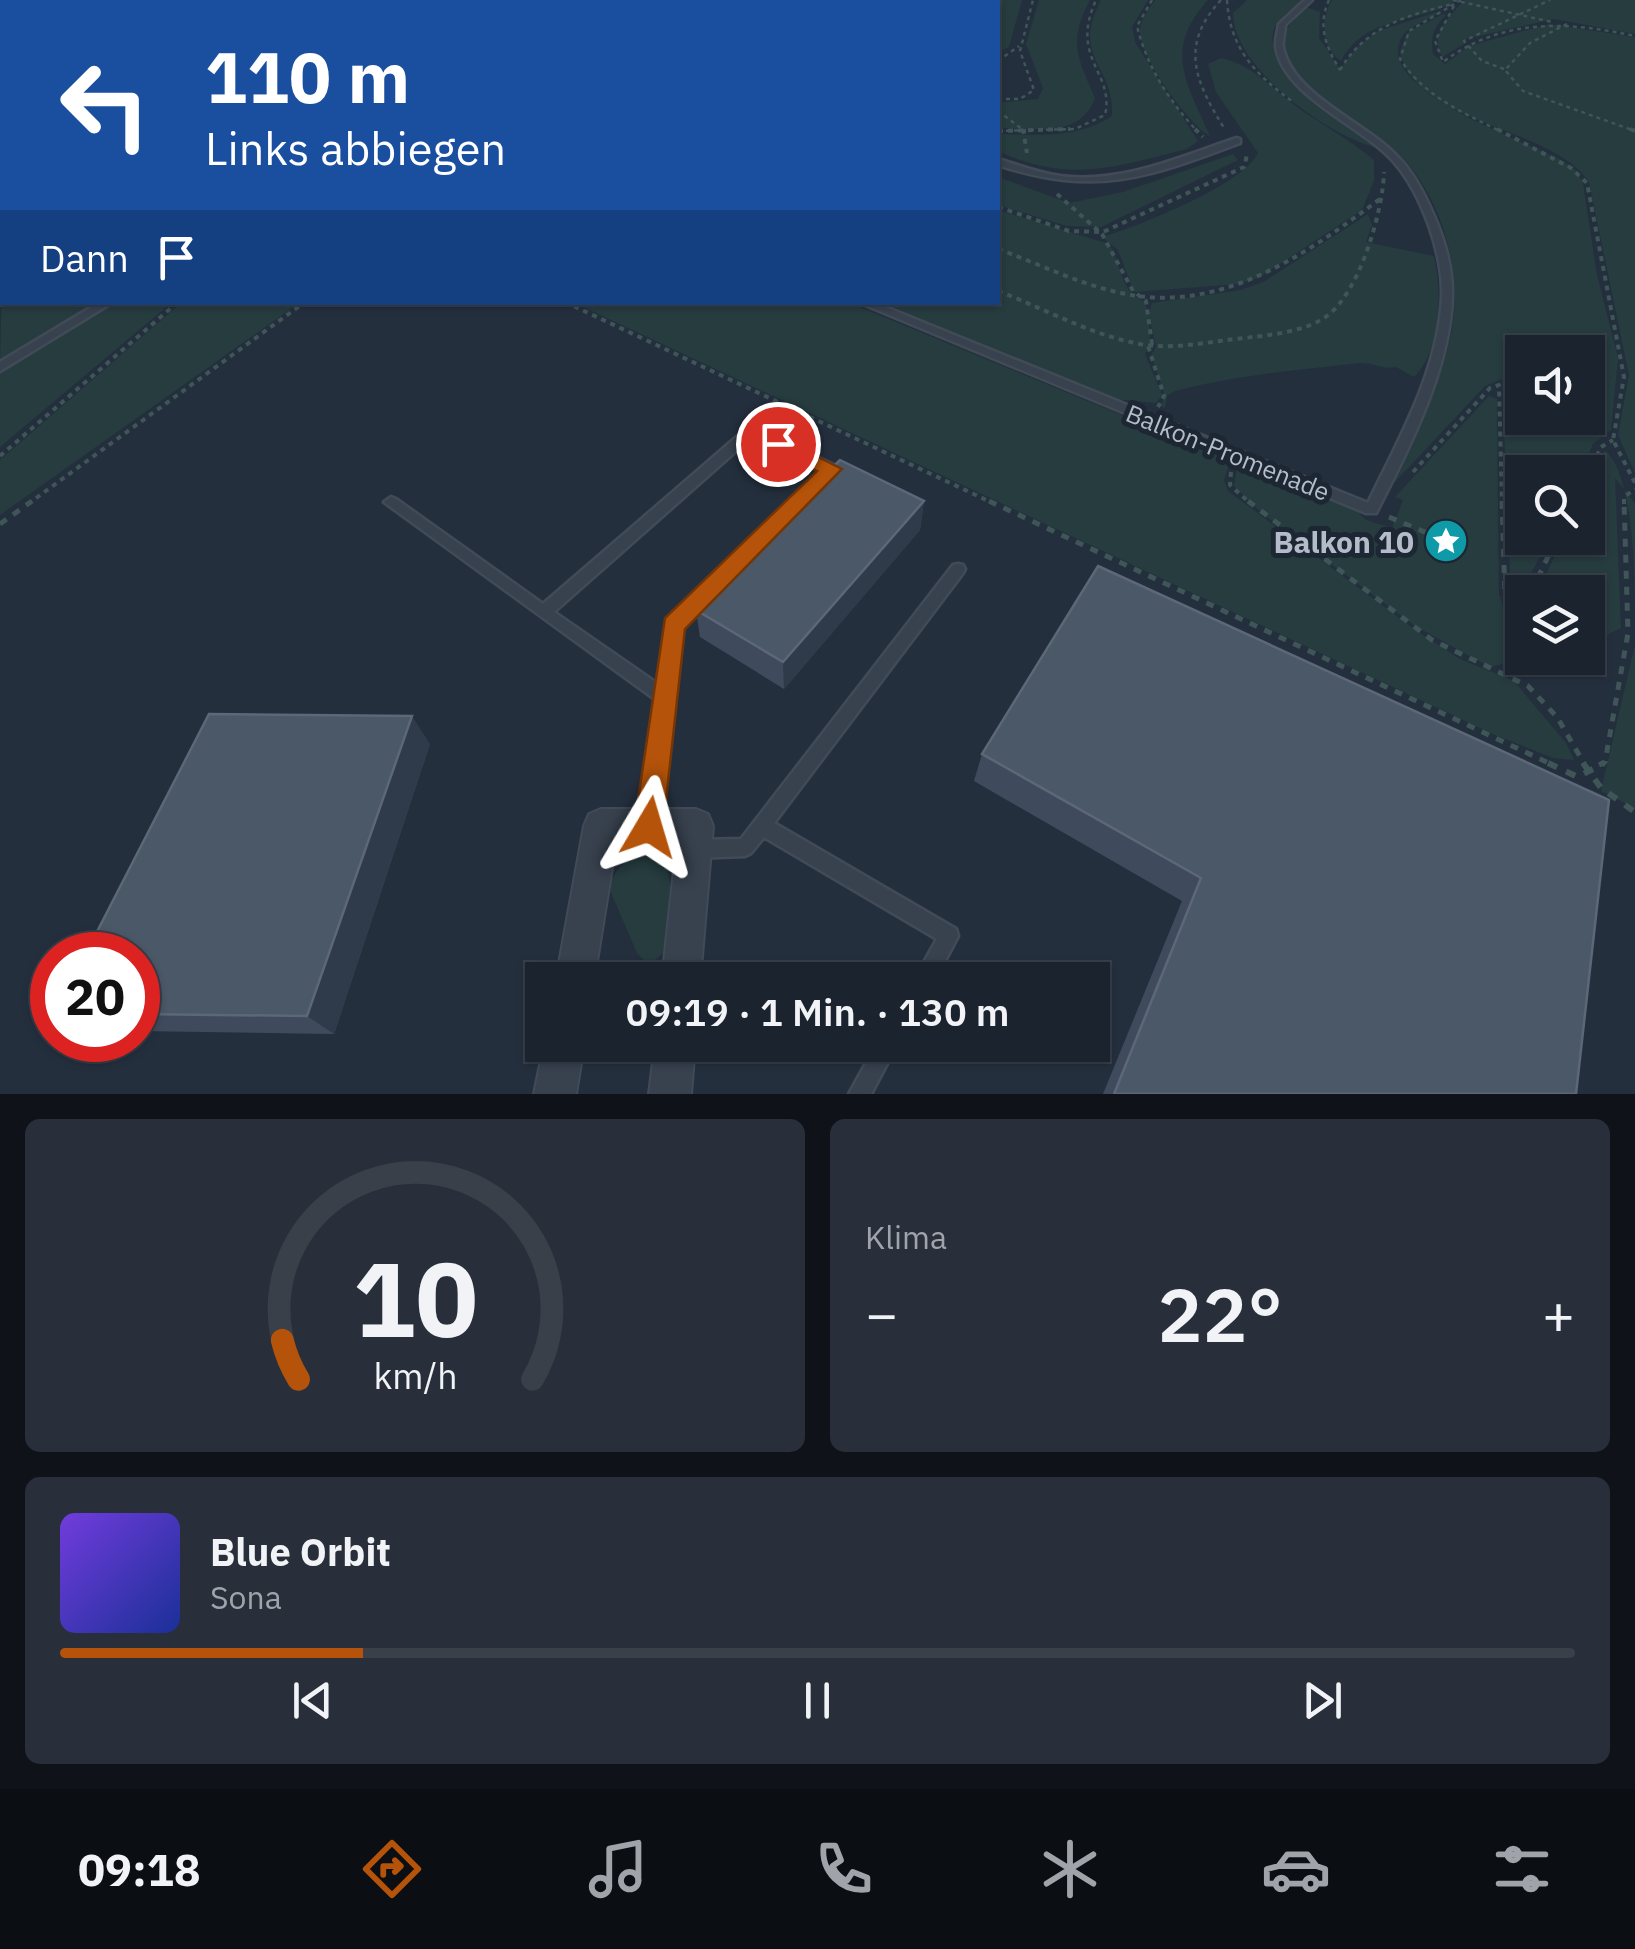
<!DOCTYPE html>
<html lang="de">
<meta charset="utf-8">
<style>
:root{--surface:#1b232e;--page:#282f3a;--text:#f1f3f6;--muted:#a0a4aa;--line:#39404a;--accent:#b45309}
body{margin:0;font-family:"IBM Plex Sans",sans-serif;background:var(--page);color:var(--text);height:100vh;display:flex;flex-direction:column;font-size:38px;white-space:nowrap}
*{box-sizing:border-box;margin:0}
p{font-size:32px;color:var(--muted)}
.icon{flex:none;width:55px;height:55px;fill:none;stroke:currentColor;stroke-width:2;stroke-linecap:round;stroke-linejoin:round}
.map{position:relative;height:1094px;overflow:hidden}
.side{display:flex;flex-direction:column;gap:25px;padding:25px;background:#0f1319;flex:1}
.side>*{flex:none}
.top-card{position:absolute;left:0px;top:0px;width:1000px;height:305px;box-shadow:0 2px 8px #0004,0 0 0 2px var(--line);background:#1a4fa0;color:#fff;overflow:hidden}
.tools{position:absolute;left:1505px;top:335px;display:grid;gap:20px}
.tools a{display:grid;place-items:center;width:100px;height:100px;border-radius:0px;background:var(--surface);box-shadow:0 2px 8px #0004,0 0 0 2px var(--line);font-size:50px}
.speed{position:absolute;left:30px;top:932px;display:flex;gap:20px;font-size:50px;font-weight:700;text-align:center}
.speed>*{display:grid;place-content:center;width:130px;height:130px;border-radius:50%;background:var(--surface);box-shadow:0 2px 8px #0004,0 0 0 2px var(--line);line-height:1}
.speed .limit{border:15px solid #d22;background:#fff;color:#111}
.pin{position:absolute;display:grid;place-items:center;width:85px;height:85px;color:#fff;margin:-42px;border:5px solid #fff;border-radius:50%;box-shadow:0 2px 10px #0007}
.me{position:absolute;width:110px;margin:-55px;rotate:7deg;stroke-linejoin:round;filter:drop-shadow(0 0 8px #0008)}
.turn{display:flex;align-items:center;gap:35px;height:210px;padding:0 40px;font-size:45px}
.turn .icon{width:130px;height:130px;stroke-width:2.5}
.turn b{display:block;font-size:70px;line-height:85px}
.then{display:flex;align-items:center;height:95px;padding:0 40px;background:#0003;gap:20px;font-size:38px}
.big{font-size:75px;font-weight:600;line-height:1.1}
.side .card{flex:1;display:flex;flex-direction:column;justify-content:center;gap:15px;min-width:0;padding:0 35px;border-radius:15px;background:var(--page)}
.side .dial{align-items:center;gap:0}
.dial svg{height:260px;overflow:visible;fill:none;stroke:var(--line);stroke-width:7;stroke-linecap:round;text-anchor:middle}
.dial text{fill:var(--text);stroke:none}
.song{display:flex;align-items:center;gap:30px}
.cover{width:120px;height:120px;border-radius:15px;background:linear-gradient(135deg,hsl(260 70% 55%),hsl(230 70% 35%))}
.played{height:10px;border-radius:5px;background:linear-gradient(90deg,var(--accent) 20%,var(--line) 20%)}
.keys{display:flex;justify-content:space-around;direction:ltr}
.heat{display:flex;justify-content:space-between;align-items:center;font-size:55px;direction:ltr}
.side .tiles{flex:1;display:grid;gap:25px;grid-template-columns:1fr 1fr}
.card:last-child{grid-column:span 2}
.trip{position:absolute;left:525px;top:962px;width:585px;height:100px;border-radius:0px;background:var(--surface);box-shadow:0 2px 8px #0004,0 0 0 2px var(--line);font-weight:600;line-height:100px;text-align:center}
.tab-bar{display:flex;height:160px;justify-content:space-around;align-items:center;background:#0b0e12;color:var(--muted)}
.tab-bar .icon{width:70px;height:70px}
.tab-bar .on{color:var(--accent)}
.tab-bar b{font-size:45px;color:var(--text)}
.map>svg:first-child{display:block}
.green{fill:#263c3f;fill-rule:evenodd}
.lines{fill:none;stroke-linecap:round;stroke-linejoin:round}
.lane-casing{stroke:#414a57;stroke-width:5}
.street-casing{stroke:#414a57;stroke-width:4}
.path-far3{stroke:#3f5557;stroke-width:2.5;stroke-dasharray:4 4;stroke-linecap:butt}
.path-far2{stroke:#3f5557;stroke-width:4;stroke-dasharray:5 5;stroke-linecap:butt}
.path-far1{stroke:#3f5557;stroke-width:5;stroke-dasharray:8 8;stroke-linecap:butt}
.path{stroke:#3f5557;stroke-width:6;stroke-dasharray:10 10;stroke-linecap:butt}
.lane{fill:#38414e;fill-rule:evenodd}
.street{fill:#38414e;fill-rule:evenodd}
.wall{fill:#3f4b5c}
.shaded-wall{fill:#2f3b4b}
.building{fill:#4b5868;stroke:#5c6777;stroke-width:2.5}
.route{fill:#b45309;stroke:#753606;stroke-width:2.5}
.labels{text-anchor:middle;dominant-baseline:central;stroke-width:10;stroke-linejoin:round;paint-order:stroke}
.far-street-label{font-size:25px;fill:#b4bcc9;stroke:#1d2633}
.poi-label{font-size:30px;font-weight:bold;fill:#b4bcc9;stroke:#1d2633;text-anchor:end}
</style>
<div class="map">
<svg width="1635" height="1094" viewBox="0 0 1635 1094">
<rect width="100%" height="100%" fill="#242f3e"/>
<path class="green" d="M967 0H1022L1009 47 998 52V2H964Z
M1039 0H1090C1068 41 1077 57 1095 98 1080 139 1034 128 998 128V103L1038 99 1043 88 1026 44Z
M1101 0H1148L1132 27 1135 42 1198 141 1187 149C1115 167 1068 184 998 151V134C1039 135 1076 139 1112 116 1115 64 1070 59 1101 0Z
M1155 0H1208C1163 50 1186 81 1210 136 1188 124 1138 55 1140 29 1141 19 1149 8 1155 0Z
M1247 0H1306C1294 8 1275 19 1273 34 1266 79 1349 126 1378 148 1328 137 1233 67 1233 13Z
M1332 0H1458C1420 23 1365 15 1341 61 1321 48 1320 20 1332 0Z
M1465 0H1635V34L1554 19 1466 39V43L1442 57C1429 35 1449 16 1465 0Z
M1306 7 1320 12 1319 38 1340 69 1358 46 1378 31 1443 10C1431 21 1406 24 1400 41 1379 92 1527 142 1561 160L1577 171 1583 183 1597 275 1618 358 1611 430 1593 444 1580 472H1522V538H1550L1517 600 1511 597 1502 379 1485 386 1394 483 1387 480C1406 438 1436 392 1448 347 1466 283 1446 202 1399 154 1364 118 1276 93 1285 30ZM1522 352H1588V418H1522Z
M1443 14 1446 15C1434 27 1430 36 1433 54L1445 64 1469 46 1549 24 1635 37V473L1618 435 1629 375 1589 182C1551 125 1415 125 1400 52L1408 32Z
M1221 58C1254 65 1274 91 1301 110 1326 127 1351 141 1374 160V181L1362 210 1260 277 1239 284 1134 292 1118 250 1102 237C1136 227 1243 185 1258 153L1216 92 1208 64Z
M1233 154 1238 160 1101 227 1067 226 998 205V177L1069 203 1123 192Z
M998 210 1109 244C1121 261 1120 294 1144 301L1149 314 1152 303 1241 290 1265 281 1368 214 1372 225 1366 242 1434 256C1442 291 1442 350 1414 377L1396 367C1383 370 1373 362 1359 363 1298 370 1235 375 1175 391L1167 396 1165 408 1161 406 1165 396 1151 355 1156 347 1149 316 1150 342 1145 354 1162 395 1156 403 1113 399 874 303 998 302Z
M2 279V302L102 303 0 364Z
M115 303H171L0 447V373Z
M181 303H299L0 515V460Z
M575 303H850L1231 460 1224 480 1228 491 1414 629 1460 659 1514 681 1566 743 1574 760 1553 758 1493 734Z
M1489 396 1497 399 1499 594 1509 622 1522 613V658H1559L1531 670 1516 661 1490 667 1415 626 1262 513 1234 486 1238 463 1353 507 1366 520 1392 528 1403 500 1395 497Z
M1605 450C1635 477 1635 580 1635 628V503L1615 478 1621 628 1588 644V592H1538L1563 538H1588V485Z
M1635 644V808L1601 791Z
M651 855 667 866 672 895 663 953 655 960H644L637 953 609 888C616 866 628 856 651 855Z"/>
<g class="lines">
<g class="lane-casing">
<path id="lane" d="M312 0H340L343 2H322Z
M1305 0H1312L1285 25C1285 32 1282 41 1283 47 1292 95 1367 123 1398 157 1414 173 1425 195 1434 216 1445 241 1453 270 1452 298 1450 369 1408 451 1376 513H1366L858 302H873L1368 503C1399 439 1439 369 1442 296 1443 254 1422 194 1394 162 1364 127 1283 96 1276 47 1275 40 1278 31 1279 24Z
M0 14H2V18L0 19Z
M1237 138 1240 139V143C1147 178 1096 197 998 165V159C1018 165 1038 173 1060 176 1122 184 1179 157 1237 138Z
M100 302H113L0 371V362Z
M751 427 836 466 838 469 827 483H817L816 480 823 470 752 437 554 612 658 684 668 622 749 544 754 543 761 548 680 628 658 826 655 832 649 834 643 832 640 826 656 700 384 502 391 497 396 499 543 604 747 428Z
M958 564 963 565 965 569 963 573 774 823 956 929 958 936 935 980H914L937 939 764 837 751 853 745 856 695 858 689 855 686 849 689 843 695 840 741 839 953 565Z
M876 1045H897L871 1094H849Z"/>
</g>
<g class="street-casing">
<path id="street" d="M601 809H696L708 814 713 826 700 980H662L677 843H616L594 980H556L584 826 589 814Z
M544 1045H584L576 1094H534Z
M655 1045H695L691 1094H649Z"/>
</g>
<path class="path-far3" d="M617 0 639 2
M1152 0 1137 26C1147 67 1169 101 1198 132
M1221 0C1179 45 1195 81 1224 128
M1227 0C1230 49 1255 74 1293 102
M1329 0C1317 26 1326 47 1340 70
M1453 0 1552 22
M1461 0 1409 31 1400 59C1424 96 1463 113 1502 132
M684 2H704
M835 2 854 0
M950 2 954 0
M1454 6 1435 41 1443 62C1502 18 1566 21 1635 36
M1567 24 1530 43 1505 70 1523 91 1635 131
M998 61 1019 46
M1504 69 1482 61 1464 41 1550 0
M1340 70C1365 27 1407 15 1453 4
M998 99H1020L1034 90 1020 51 1033 0
M998 111 1026 132
M998 131 1075 129 1105 115C1115 72 1069 59 1096 0"/>
<path class="path-far2" d="M1023 129 1027 153
M1195 129 1203 137
M1497 129 1571 168 1587 183 1624 377 1613 440 1635 483
M1630 129 1635 131
M998 131 1070 129
M1057 194 1102 234 1133 291 1146 301 1152 344 1148 346 1164 396 1158 407
M998 207 1069 231 1103 232 1244 167 1247 155
M998 249C1039 264 1079 284 1121 293 1220 315 1305 255 1380 199
M998 291C1043 308 1087 333 1135 343 1164 350 1197 344 1227 340 1256 336 1298 335 1324 318 1359 296 1383 211 1384 172
M565 302 995 504
M0 456 178 302
M1231 472 1230 485 1251 504
M1413 472 1490 388 1499 385 1502 504
M1588 474 1601 447 1613 440
M28 504 305 302
M1624 504V497L1635 489"/>
<path class="path-far1" d="M989 501 1553 765
M1248 501 1432 640 1528 686 1557 717 1585 765
M1502 501 1505 597 1512 611 1522 606
M1389 517 1446 541
M0 524 32 501
M1531 592 1557 538
M1599 765 1605 762 1628 633 1624 501"/>
<path class="path" d="M1548 763 1578 777 1604 763
M1583 763 1601 788 1635 812"/>
<use href="#lane" class="lane"/>
<use href="#street" class="street"/>
</g>
<path class="wall" d="M924 501 920 530 784 689 700 637 696 610 741 564 740 557Z
M1098 566 1576 1094H1103L1182 901 974 781 982 754Z
M430 744 334 1034 138 1031V955Z"/>
<path class="shaded-wall" d="M924 501 920 530 784 689 783 662Z
M412 716 430 744 334 1034 307 1016Z"/>
<path class="building" d="M840 460 924 501 783 662 696 610 745 560 740 557Z
M1098 566 1609 800 1576 1094H1114L1201 878 982 754Z
M209 714 412 716 307 1016 138 1014V955H85Z"/>
<path class="route" d="M778 437 842 469 685 629 663 827 659 837 649 841 639 837 634 827 665 618 817 471 771 448 768 444Z"/>
<defs>
<g id="sight-disc" transform="scale(2.25)"><circle r="9.5" fill="#0f9aa8" stroke="#1d2633"/><path d="M0-6L1.8-2.2L6-1.7L2.9 1.2L3.7 5.4L0 3.3L-3.7 5.4L-2.9 1.2L-6-1.7L-1.8-2.2Z" fill="#fff"/></g>
</defs>
<g fill-rule="evenodd">
<use href="#sight-disc" x="1446" y="541"/>
</g>
<g class="labels">
<g class="far-street-label">
<text transform="translate(1228 452) rotate(22)">Balkon-Promenade</text>
</g>
<g class="poi-label">
<text x="1414" y="541">Balkon 10</text>
</g>
</g>
</svg>
<div class="tools">
<a><svg class="icon" aria-label="sound" viewBox="0 0 24 24"><path d="M4 9h4l5-4v14l-5-4H4zM17 9q2 3 0 6"/></svg></a>
<a><svg class="icon" aria-label="search" viewBox="0 0 24 24"><circle cx="10" cy="10" r="6"/><path d="M15 15l6 6"/></svg></a>
<a><svg class="icon" aria-label="layers" viewBox="0 0 24 24"><path d="M12 4l9 5-9 5-9-5zM3 14l9 5 9-5"/></svg></a>
</div>
<div class="speed"><div class="limit">20</div></div>
<div class="pin" style="left:778px;top:444px;background:#d93025"><svg class="icon" aria-label="arrive" viewBox="0 0 24 24"><path d="M6 21V4h12l-3 4 3 4H6"/></svg></div>
<svg class="me" style="left:649px;top:827px" viewBox="-20 -20 40 40"><path d="M0-17L14 15 0 8-14 15z" fill="#b45309" stroke="#fff" stroke-width="4"/></svg>
<div class="trip">09:19 · 1 Min. · 130 m</div>
<div class="top-card">
<div class="turn"><svg class="icon" aria-label="left" viewBox="0 0 24 24"><path d="M17 20v-9H6M10 6l-5 5 5 5"/></svg><div><b>110 m</b>Links abbiegen</div></div>
<div class="then">Dann<svg class="icon" aria-label="arrive" viewBox="0 0 24 24"><path d="M6 21V4h12l-3 4 3 4H6"/></svg></div>
</div>
</div>
<section class="side">
<div class="tiles">
<div class="card dial"><svg viewBox="0 0 100 80">
<path d="M14 69A42 42 0 1 1 86 69"/>
<path d="M14 69A42 42 0 0 1 9 57" stroke="#b45309"/>
<text x="50" y="56" font-size="32" font-weight="700">10</text>
<text x="50" y="72" font-size="11">km/h</text>
</svg></div>
<div class="card"><p>Klima</p>
<div class="heat"><a>−</a><b class="big">22°</b><a>+</a></div>
</div>
<div class="card">
<div class="song"><i class="cover"></i><div><b>Blue Orbit</b><p>Sona</p></div></div>
<div class="played"></div>
<div class="keys"><svg class="icon" aria-label="previous" viewBox="0 0 24 24"><path d="M18 5L8 12l10 7zM5 5v14"/></svg><svg class="icon" aria-label="pause" viewBox="0 0 24 24"><path d="M8 5v14M16 5v14"/></svg><svg class="icon" aria-label="next" viewBox="0 0 24 24"><path d="M6 5l10 7-10 7zM19 5v14"/></svg></div>
</div>
</div>
</section>
<nav class="tab-bar">
<b>09:18</b>
<svg class="icon on" aria-label="directions" viewBox="0 0 24 24"><path d="M12 3l9 9-9 9-9-9zM9 14v-3h6M13 9l2 2-2 2"/></svg>
<svg class="icon" aria-label="music" viewBox="0 0 24 24"><path d="M9 18V5l10-2v13"/><circle cx="6" cy="18" r="3"/><circle cx="16" cy="16" r="3"/></svg>
<svg class="icon" aria-label="phone" viewBox="0 0 24 24"><path d="M5 4h4l2 5-3 2q2 4 5 5l2-3 5 2v4C11 20 4 13 5 4z"/></svg>
<svg class="icon" aria-label="climate" viewBox="0 0 24 24"><path d="M12 3v18M4 7l16 10M4 17L20 7"/></svg>
<svg class="icon" aria-label="car" viewBox="0 0 24 24"><path d="M5 17H2v-5l4-1 3-4h7l3 4 3 1v5h-3M9 17h6M6 11h13"/><circle cx="7" cy="17" r="2"/><circle cx="17" cy="17" r="2"/></svg>
<svg class="icon" aria-label="filters" viewBox="0 0 24 24"><path d="M4 7h16M4 17h16"/><circle cx="9" cy="7" r="2"/><circle cx="15" cy="17" r="2"/></svg>
</nav>
